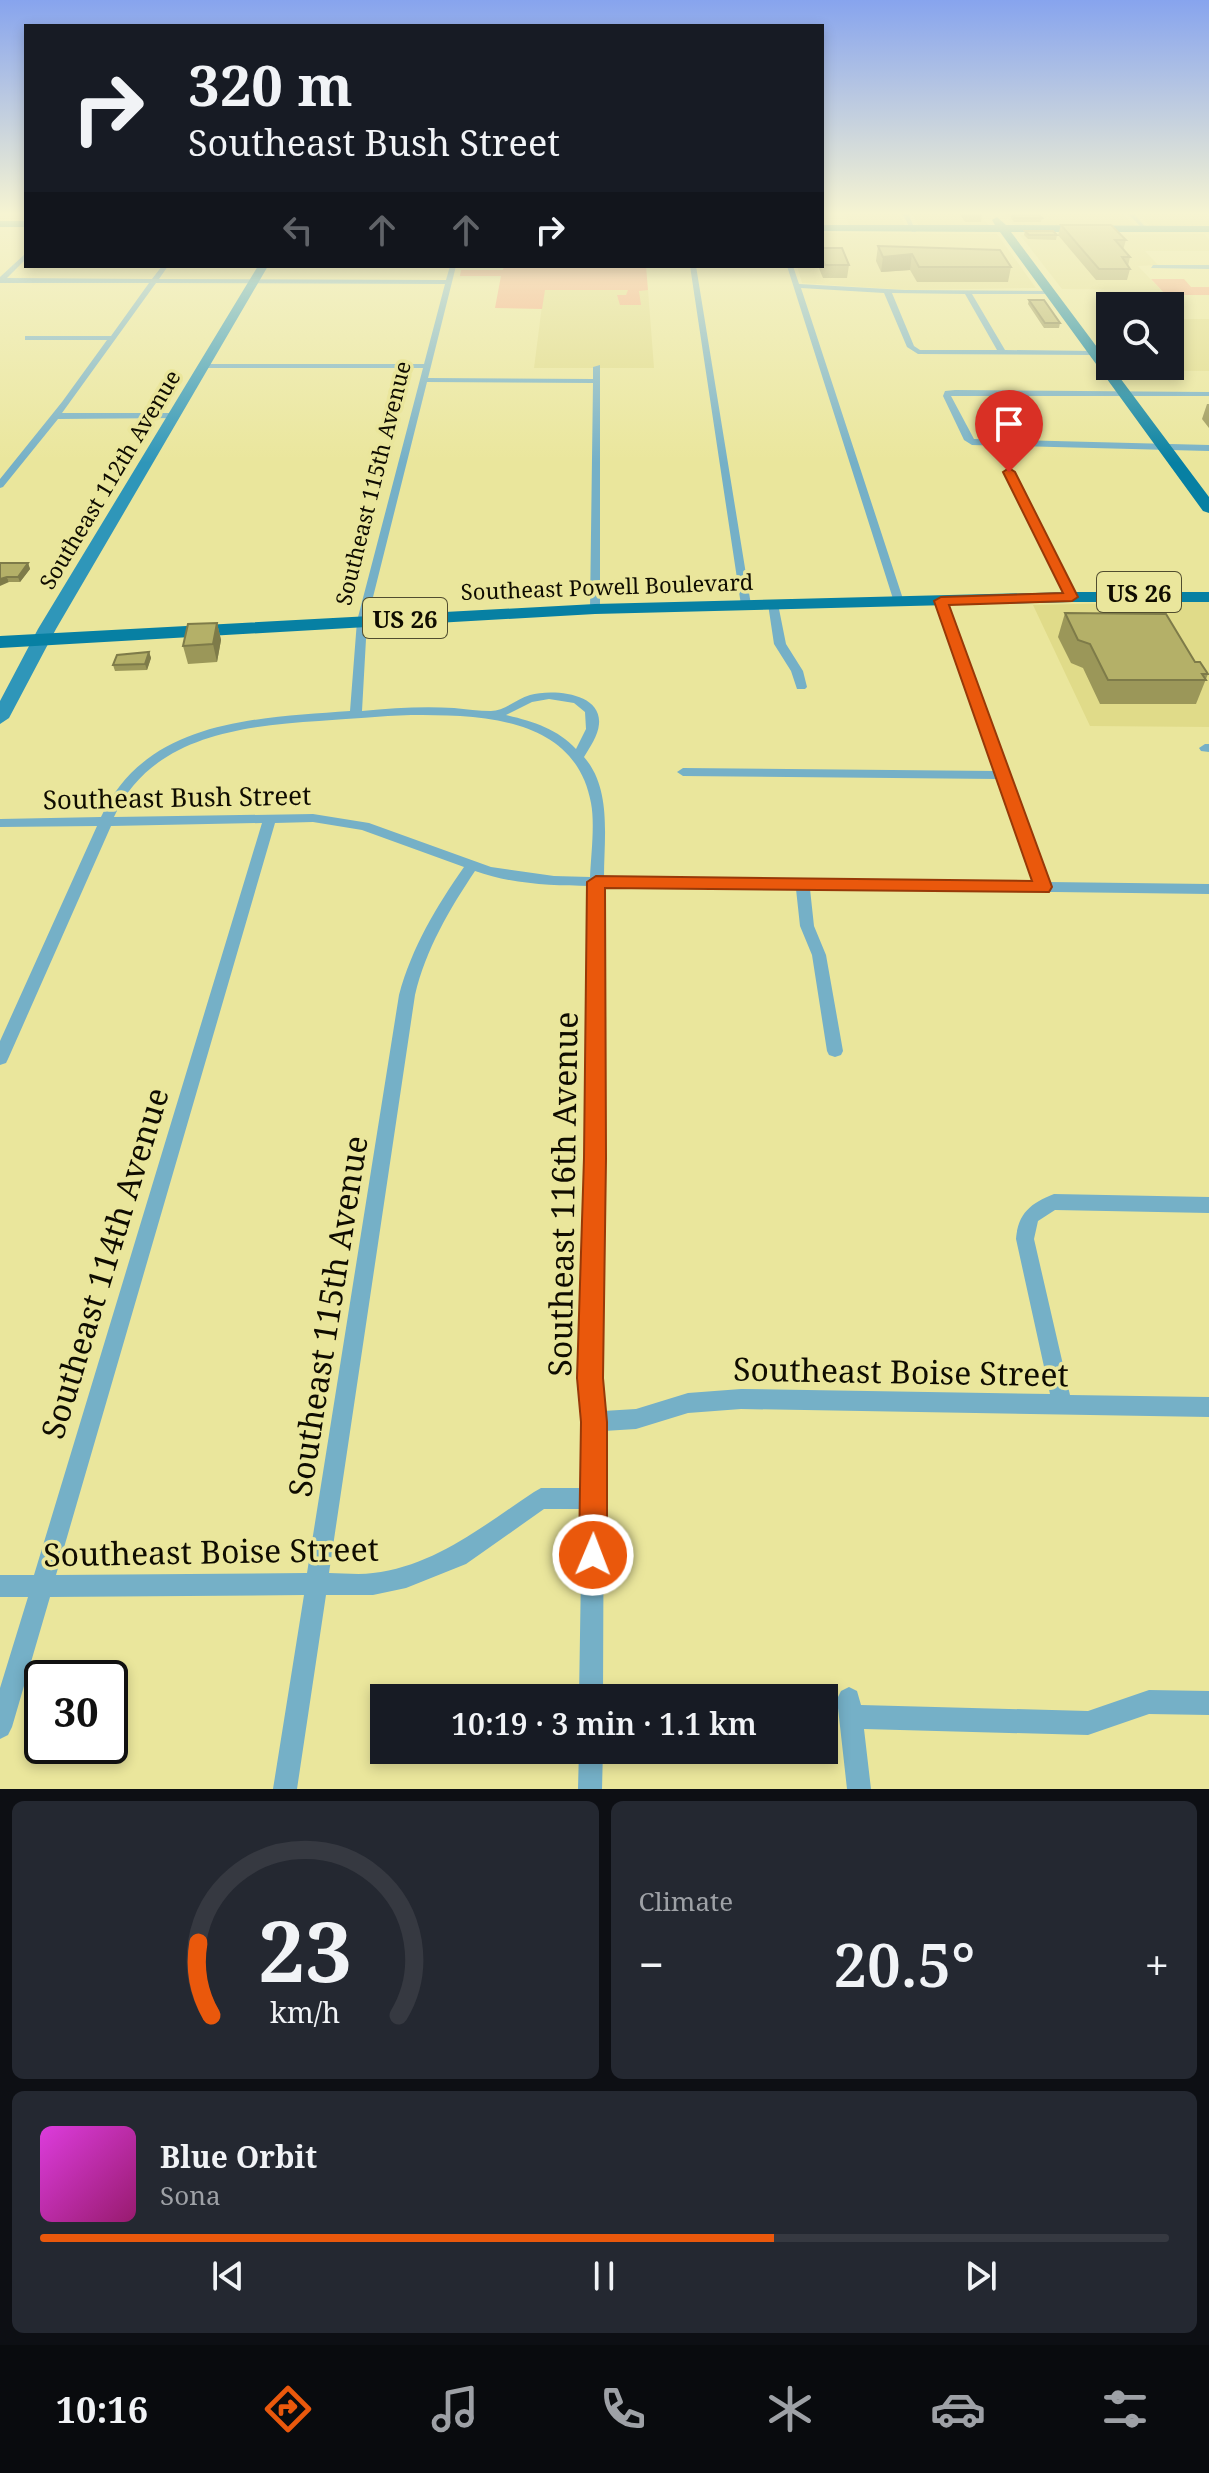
<!DOCTYPE html>
<meta charset="utf-8">
<style>
:root{--surface:#171b24;--page:#242831;--text:#f1f3f6;--muted:#9ea1a6;--line:#363941;--accent:#ea580c}
body{margin:0;font-family:"Noto Serif",serif;background:var(--page);color:var(--text);height:100vh;display:flex;flex-direction:column;font-size:30px;white-space:nowrap}
*{box-sizing:border-box;margin:0}
p{font-size:26px;color:var(--muted)}
.icon{flex:none;width:44px;height:44px;fill:none;stroke:currentColor;stroke-width:2;stroke-linecap:round;stroke-linejoin:round}
.map{position:relative;height:1789px;overflow:hidden}
.drawer{display:flex;flex-direction:column;gap:12px;padding:12px;background:#0d0f14;flex:1}
.drawer>*{flex:none}
.banner{position:absolute;left:24px;top:24px;width:800px;height:244px;border-radius:0px;box-shadow:0 4px 12px #0003;background:#171b24;color:var(--text);overflow:hidden}
.fabs{position:absolute;left:1096px;top:292px;display:grid;gap:16px}
.fabs a{display:grid;place-items:center;width:88px;height:88px;border-radius:0px;background:var(--surface);box-shadow:0 4px 12px #0003;font-size:40px}
.speed{position:absolute;left:24px;top:1660px;display:flex;gap:16px;font-size:40px;font-weight:700;text-align:center}
.speed>*{display:grid;place-content:center;width:104px;height:104px;border-radius:50%;background:var(--surface);box-shadow:0 4px 12px #0003;line-height:1}
.speed .limit{border:4px solid #111;border-radius:12px;background:#fff;color:#111}
.pin{position:absolute;display:grid;place-items:center;width:68px;height:68px;color:#fff;margin:-82px -34px;border-radius:50% 50% 50% 0;rotate:-45deg;box-shadow:0 0 8px #0007}
.pin .icon{rotate:45deg}
.me{position:absolute;width:88px;margin:-44px;rotate:1deg;stroke-linejoin:round;filter:drop-shadow(0 0 6px #0008)}
.turn{display:flex;align-items:center;gap:28px;height:168px;padding:0 32px;font-size:36px}
.turn .icon{width:104px;height:104px;stroke-width:2.5}
.turn b{display:block;font-size:56px;line-height:68px}
.lanes{display:flex;align-items:center;height:76px;padding:0 32px;background:#0003;justify-content:center;gap:40px;direction:ltr}
.lanes .off{opacity:.35}
.big{font-size:60px;font-weight:600;line-height:1.1}
.drawer .widget{flex:1;display:flex;flex-direction:column;justify-content:center;gap:12px;min-width:0;padding:0 28px;border-radius:12px;background:var(--page)}
.drawer .dial{align-items:center;gap:0}
.dial svg{height:208px;overflow:visible;fill:none;stroke:var(--line);stroke-width:7;stroke-linecap:round;text-anchor:middle}
.dial text{fill:var(--text);stroke:none}
.song{display:flex;align-items:center;gap:24px}
.cover{width:96px;height:96px;border-radius:12px;background:linear-gradient(135deg,hsl(300 70% 55%),hsl(320 70% 35%))}
.played{height:8px;border-radius:4px;background:linear-gradient(90deg,var(--accent) 65%,var(--line) 65%)}
.keys{display:flex;justify-content:space-around;direction:ltr}
.heat{display:flex;justify-content:space-between;align-items:center;font-size:44px;direction:ltr}
.drawer .tiles{flex:1;display:grid;gap:12px;grid-template-columns:1fr 1fr}
.widget:last-child{grid-column:span 2}
.trip{position:absolute;left:370px;top:1684px;width:468px;height:80px;border-radius:0px;background:var(--surface);box-shadow:0 4px 12px #0003;font-weight:600;line-height:80px;text-align:center}
.dock{display:flex;height:128px;justify-content:space-around;align-items:center;background:#090b0e;color:var(--muted)}
.dock .icon{width:56px;height:56px}
.dock .current{color:var(--accent)}
.dock b{font-size:36px;color:var(--text)}
.map>svg:first-child{display:block}
.built{fill:#e0db89}
.green{fill:#f5a681}
.lines{fill:none;stroke-linecap:round;stroke-linejoin:round}
.street{fill:#75b0c7;fill-rule:evenodd}
.secondary{fill:#2f96b9;fill-rule:evenodd}
.primary{fill:#0780a3;fill-rule:evenodd}
.wall{fill:#9b9759}
.shaded-wall{fill:#7e7b49}
.building{fill:#b4b068;stroke:#7e7b49;stroke-width:2}
.route{fill:#ea580c;stroke:#983908;stroke-width:2}
.labels{text-anchor:middle;dominant-baseline:central;stroke-width:7;stroke-linejoin:round;paint-order:stroke}
.far-street-label{font-size:22px;fill:#0f0c00;stroke:#eae69c}
.shield{fill:#eae69c;stroke:#514d2f;stroke-width:2}
.shield-label{font-size:24px;font-weight:bold;fill:#0f0c00}
.street-label{font-size:26px;fill:#0f0c00;stroke:#eae69c}
.near-street-label{font-size:32px;fill:#0f0c00;stroke:#eae69c}
</style>
<div class="map">
<svg width="1209" height="1789" viewBox="0 0 1209 1789">
<rect width="100%" height="100%" fill="#eae69c"/>
<path class="built" d="M844 213H898L905 226H850Z
M911 213H979L989 226H919Z
M1004 213H1121L1137 227 1017 225 1013 224Z
M1136 213H1209V227L1150 226Z
M822 233 997 234 1036 288 908 290 802 283 797 266H822Z
M1204 234 1209 239V251H1145L1158 265 1138 266 1161 290 1062 289 1020 235Z
M544 290H648L654 368H534Z
M1170 319H1209V371L1123 370 1119 366H1170Z
M1209 601V727L1090 726 1033 605Z"/>
<path class="green" d="M504 266H646L648 290 639 291 641 305H620L617 295H626L628 290H545L542 309 495 308 501 276H460L461 270H503Z
M1151 279H1184L1191 287H1209V295H1166Z"/>
<g class="lines">
<path class="street" d="M902 213H908L916 232H912Z
M1127 213H1133L1148 230H1144Z
M26 253V259L7 278 152 279 162 266H168L159 279 446 280 450 266H456L428 378 593 379V367L600 365V609L595 612 590 609 593 383 427 382 367 621 362 711C393 708 424 706 454 708 466 709 479 711 491 711 504 711 517 699 530 695 551 689 602 692 599 724 598 736 590 747 584 757 612 789 604 838 604 877L1034 882 998 779 683 776 677 772 683 768 995 771 936 601 941 598 946 601 1048 882 1209 884V894L810 889 814 926 826 955 843 1051 841 1055 835 1057 829 1055 827 1051 812 955 800 926 796 889 604 886 600 1378 603 1411 636 1409 688 1393 741 1389 1050 1394 1016 1239C1018 1213 1031 1203 1054 1194L1209 1197V1213L1055 1210 1038 1221 1034 1239 1070 1395 1209 1397V1417L741 1409 688 1413 636 1429 604 1431 603 1698H579L582 1509H544L466 1564 406 1588 373 1595H326L297 1789H273L304 1595 50 1597 12 1727 8 1735 0 1739V1688L28 1597H0V1575H34L262 823 111 826 8 1059 6 1063 0 1065V1041L97 826 0 827V819L101 817C146 719 258 718 350 711L357 621 423 368H203L199 366 203 364H424L445 284 156 283 62 413H174L178 416 177 418 58 419 3 487 0 488V479L62 402 107 340H25V336H111L149 283H0V277ZM549 699 574 703 585 712 586 729 576 749C558 729 532 721 506 715L532 702ZM411 715C481 715 575 716 591 803 595 824 591 855 590 877L554 876 491 867 369 823 313 814 114 817C150 736 242 726 319 721 350 719 380 716 411 715ZM313 822 362 830 464 867C436 907 412 947 399 995L307 1573 56 1575 275 823ZM475 871C511 884 552 886 590 886L580 1378 584 1422 583 1488H541L534 1492C484 1525 435 1566 373 1573 359 1575 343 1573 329 1573L415 995C426 949 449 910 475 871Z
M1153 265H1209V269L1151 268Z
M690 266H696L751 605 746 608 741 605Z
M787 266H793L799 284 905 290 1052 291 1050 294H972L1005 350 1094 351 1098 353 1094 355 918 354 907 347 884 293 801 288 904 602 903 604 899 605 894 602ZM892 293 965 294 997 350H920L914 346Z
M955 390 1209 392V396H951L974 439 1209 445V451L972 445 964 440 943 396 945 391Z
M1006 470 1014 472 1077 597 1076 599 1072 600 1067 597 1004 472Z
M773 601 778 604 786 644 803 671 807 687 805 689H797L791 671 774 644 768 604Z
M1205 744H1209V752L1201 751 1199 748Z
M849 1687 857 1691 861 1705 1088 1711 1149 1690 1209 1691V1715L1149 1714 1088 1735 864 1729 871 1789H847L837 1699 841 1691Z
M579 1750H603L602 1789H578Z"/>
<path class="secondary" d="M258 266H268L56 629 9 718 0 724V701L38 629Z"/>
<path class="primary" d="M997 217 1006 225 1209 226V232H1011L1209 497V513L1203 511 1000 232 822 231V225H995L992 220Z
M0 221H26V227H0Z
M1072 592H1209V602H1072L595 614 0 648V636L595 604Z"/>
</g>
<path class="wall" d="M959 213H982L981 222H965Z
M1012 214 1042 218 1041 222H1014L1011 218Z
M1061 225 1126 240 1123 250 1130 257 1128 266 1130 269 1127 280H1096L1058 235Z
M1025 231 1057 235 1056 240 1028 239 1024 235Z
M878 246 1011 267 1008 282H917L910 270 881 272 876 261Z
M822 248 849 265 847 278H823L818 266H822Z
M1029 300 1060 323 1059 328H1044L1028 304Z
M1207 404H1209V428L1202 419Z
M0 563H28L30 569 20 582H9Z
M1065 613 1208 674 1196 704H1100L1083 668 1071 663 1058 637Z
M217 623 221 640 217 662 188 664 183 646Z
M149 652 151 658 147 670 115 671 113 665Z"/>
<path class="shaded-wall" d="M912 254 910 270 881 272 883 257Z
M28 563 30 569 20 582 18 577Z
M7 577 9 582 0 586V579Z
M217 623 221 640 217 662 213 644Z
M149 652 151 658 147 670 145 664Z"/>
<path class="building" d="M1012 214H1038L1042 218H1015Z
M1061 225H1111L1126 240H1115L1130 257H1122L1130 269H1099Z
M1025 231H1053L1057 235H1029Z
M878 246 1000 250 1011 267H919L912 254 883 257Z
M822 248H842L849 265H825L822 258Z
M1029 300H1044L1060 323H1045Z
M0 563H28L18 577H7L0 579Z
M1065 613 1166 614 1195 662H1200L1208 674H1202L1206 680H1108L1090 644 1078 640Z
M217 623 213 644 183 646 188 624Z
M149 652 145 664 113 665 117 655Z"/>
<linearGradient id="sky" x2="0" y2="1"><stop stop-color="#87a4ee"/><stop offset="0.46" stop-color="#f6f4d2"/><stop offset="1" stop-color="#f6f4d2" stop-opacity="0"/></linearGradient>
<rect width="1209" height="463" fill="url(#sky)"/>
<path class="route" d="M1009 468 1015 472 1078 597 1072 601 949 605 1052 887 1049 892 605 888 606 1158 603 1378 607 1422V1555L603 1565 593 1569 583 1565 579 1555 581 1422 577 1378 584 1158 587 882 596 876 1032 881 934 601 941 597 1063 593 1003 472Z"/>
<g class="labels">
<g class="far-street-label">
<text transform="translate(109 479) rotate(-59)">Southeast 112th Avenue</text>
<text transform="translate(372 483) rotate(-76)">Southeast 115th Avenue</text>
<text transform="translate(607 586) rotate(-2)">Southeast Powell Boulevard</text>
</g>
<g class="shield">
<rect x="1097" y="572" width="84" height="40" rx="6"/>
<rect x="363" y="598" width="84" height="40" rx="6"/>
</g>
<g class="shield-label">
<text x="1139" y="592">US 26</text>
<text x="405" y="618">US 26</text>
</g>
<g class="street-label">
<text transform="translate(177 797) rotate(-1)">Southeast Bush Street</text>
</g>
<g class="near-street-label">
<text transform="translate(562 1194) rotate(-89)">Southeast 116th Avenue</text>
<text transform="translate(104 1263) rotate(-73)">Southeast 114th Avenue</text>
<text transform="translate(327 1316) rotate(-81)">Southeast 115th Avenue</text>
<text transform="translate(901 1371) rotate(1)">Southeast Boise Street</text>
<text transform="translate(211 1551) rotate(-1)">Southeast Boise Street</text>
</g>
</g>
</svg>
<div class="fabs">
<a><svg class="icon" aria-label="search" viewBox="0 0 24 24"><circle cx="10" cy="10" r="6"/><path d="M15 15l6 6"/></svg></a>
</div>
<div class="speed"><div class="limit">30</div></div>
<div class="pin" style="left:1009px;top:472px;background:#d93025"><svg class="icon" aria-label="arrive" viewBox="0 0 24 24"><path d="M6 21V4h12l-3 4 3 4H6"/></svg></div>
<svg class="me" style="left:593px;top:1555px" viewBox="-20 -20 40 40"><circle r="17" fill="#ea580c" stroke="#fff" stroke-width="3"/><path d="M0-11L8 9 0 5-8 9z" fill="#fff"/></svg>
<div class="trip">10:19 · 3 min · 1.1 km</div>
<div class="banner">
<div class="turn"><svg class="icon" aria-label="right" viewBox="0 0 24 24"><path d="M7 20v-9h11M14 6l5 5-5 5"/></svg><div><b>320 m</b>Southeast Bush Street</div></div>
<div class="lanes"><svg class="icon off" aria-label="left" viewBox="0 0 24 24"><path d="M17 20v-9H6M10 6l-5 5 5 5"/></svg><svg class="icon off" aria-label="ahead" viewBox="0 0 24 24"><path d="M12 20V5M6 11l6-6 6 6"/></svg><svg class="icon off" aria-label="ahead" viewBox="0 0 24 24"><path d="M12 20V5M6 11l6-6 6 6"/></svg><svg class="icon" aria-label="right" viewBox="0 0 24 24"><path d="M7 20v-9h11M14 6l5 5-5 5"/></svg></div>
</div>
</div>
<section class="drawer">
<div class="tiles">
<div class="widget dial"><svg viewBox="0 0 100 80">
<path d="M14 69A42 42 0 1 1 86 69"/>
<path d="M14 69A42 42 0 0 1 9 41" stroke="#ea580c"/>
<text x="50" y="56" font-size="32" font-weight="700">23</text>
<text x="50" y="72" font-size="11">km/h</text>
</svg></div>
<div class="widget"><p>Climate</p>
<div class="heat"><a>−</a><b class="big">20.5°</b><a>+</a></div>
</div>
<div class="widget">
<div class="song"><i class="cover"></i><div><b>Blue Orbit</b><p>Sona</p></div></div>
<div class="played"></div>
<div class="keys"><svg class="icon" aria-label="previous" viewBox="0 0 24 24"><path d="M18 5L8 12l10 7zM5 5v14"/></svg><svg class="icon" aria-label="pause" viewBox="0 0 24 24"><path d="M8 5v14M16 5v14"/></svg><svg class="icon" aria-label="next" viewBox="0 0 24 24"><path d="M6 5l10 7-10 7zM19 5v14"/></svg></div>
</div>
</div>
</section>
<nav class="dock">
<b>10:16</b>
<svg class="icon current" aria-label="directions" viewBox="0 0 24 24"><path d="M12 3l9 9-9 9-9-9zM9 14v-3h6M13 9l2 2-2 2"/></svg>
<svg class="icon" aria-label="music" viewBox="0 0 24 24"><path d="M9 18V5l10-2v13"/><circle cx="6" cy="18" r="3"/><circle cx="16" cy="16" r="3"/></svg>
<svg class="icon" aria-label="phone" viewBox="0 0 24 24"><path d="M5 4h4l2 5-3 2q2 4 5 5l2-3 5 2v4C11 20 4 13 5 4z"/></svg>
<svg class="icon" aria-label="climate" viewBox="0 0 24 24"><path d="M12 3v18M4 7l16 10M4 17L20 7"/></svg>
<svg class="icon" aria-label="car" viewBox="0 0 24 24"><path d="M5 17H2v-5l4-1 3-4h7l3 4 3 1v5h-3M9 17h6M6 11h13"/><circle cx="7" cy="17" r="2"/><circle cx="17" cy="17" r="2"/></svg>
<svg class="icon" aria-label="filters" viewBox="0 0 24 24"><path d="M4 7h16M4 17h16"/><circle cx="9" cy="7" r="2"/><circle cx="15" cy="17" r="2"/></svg>
</nav>
